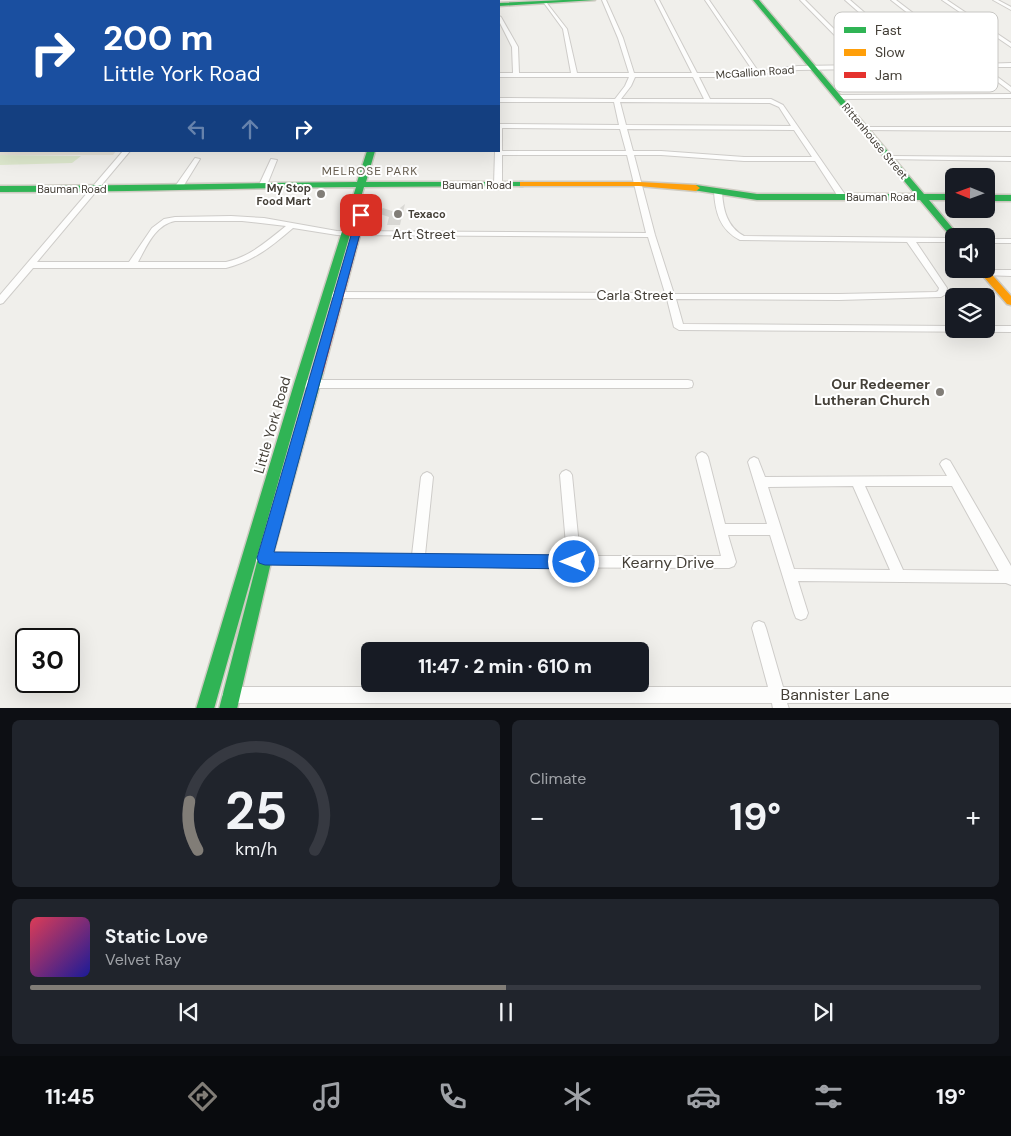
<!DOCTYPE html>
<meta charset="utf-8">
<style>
:root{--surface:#171b24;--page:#20242c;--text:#f1f3f6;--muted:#9ea1a6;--line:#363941;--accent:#817d77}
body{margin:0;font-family:"DM Sans",sans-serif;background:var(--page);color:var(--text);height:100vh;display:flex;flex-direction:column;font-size:19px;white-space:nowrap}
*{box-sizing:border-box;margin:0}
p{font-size:16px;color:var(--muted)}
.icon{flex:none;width:28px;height:28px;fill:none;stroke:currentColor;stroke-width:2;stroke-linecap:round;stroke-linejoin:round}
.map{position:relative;height:708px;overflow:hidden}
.sheet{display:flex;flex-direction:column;gap:12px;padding:12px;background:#0d0f14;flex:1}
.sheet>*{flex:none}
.top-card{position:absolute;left:0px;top:0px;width:500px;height:152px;box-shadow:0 5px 20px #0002;background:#1a4fa0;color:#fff;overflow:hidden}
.needle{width:32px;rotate:271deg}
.buttons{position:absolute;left:945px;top:168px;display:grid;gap:10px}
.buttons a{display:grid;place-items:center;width:50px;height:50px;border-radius:8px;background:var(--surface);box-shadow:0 5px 20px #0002;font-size:25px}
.speed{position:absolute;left:15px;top:628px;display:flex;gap:10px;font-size:25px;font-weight:700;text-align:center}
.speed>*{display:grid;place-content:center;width:65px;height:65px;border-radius:50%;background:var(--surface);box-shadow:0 5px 20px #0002;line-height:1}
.speed .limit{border:2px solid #111;border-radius:8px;background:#fff;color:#111}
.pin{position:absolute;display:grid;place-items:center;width:42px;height:42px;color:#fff;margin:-21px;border-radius:10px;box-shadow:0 2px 8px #0006}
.me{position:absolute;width:55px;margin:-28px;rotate:270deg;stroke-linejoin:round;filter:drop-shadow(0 0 4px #0008)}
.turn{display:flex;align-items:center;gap:18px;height:105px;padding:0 20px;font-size:22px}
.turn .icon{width:65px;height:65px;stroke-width:2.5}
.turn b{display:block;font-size:35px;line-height:42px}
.lanes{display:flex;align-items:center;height:48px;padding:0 20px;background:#0003;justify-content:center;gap:25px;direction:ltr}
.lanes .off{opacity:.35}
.big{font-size:38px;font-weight:700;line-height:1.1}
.sheet .widget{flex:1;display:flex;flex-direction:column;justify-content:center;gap:8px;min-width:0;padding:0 18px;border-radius:8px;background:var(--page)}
.sheet .dial{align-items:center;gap:0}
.dial svg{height:130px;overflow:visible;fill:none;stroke:var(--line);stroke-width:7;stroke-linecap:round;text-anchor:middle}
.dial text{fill:var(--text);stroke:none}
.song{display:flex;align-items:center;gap:15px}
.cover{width:60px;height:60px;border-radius:8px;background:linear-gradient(135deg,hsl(350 70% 55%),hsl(240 70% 35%))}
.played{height:5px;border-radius:2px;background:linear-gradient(90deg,var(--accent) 50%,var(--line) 50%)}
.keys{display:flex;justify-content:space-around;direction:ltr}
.heat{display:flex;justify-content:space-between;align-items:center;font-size:28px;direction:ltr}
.sheet .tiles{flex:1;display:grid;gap:12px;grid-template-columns:1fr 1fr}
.widget:last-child{grid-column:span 2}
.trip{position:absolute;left:361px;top:642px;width:288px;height:50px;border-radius:8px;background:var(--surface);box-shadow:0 5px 20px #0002;font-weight:700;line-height:50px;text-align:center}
.dock{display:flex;height:80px;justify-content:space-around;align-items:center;background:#090b0e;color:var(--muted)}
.dock .icon{width:35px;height:35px}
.dock .selected{color:var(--accent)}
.dock b{font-size:22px;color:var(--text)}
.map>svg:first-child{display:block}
.education{fill:#e6e2d7}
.green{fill:#dde8cd}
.building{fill:#d9d8d4}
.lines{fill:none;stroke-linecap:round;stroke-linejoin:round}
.street-casing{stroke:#ceccc9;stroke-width:2}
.fast-casing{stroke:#cecbc2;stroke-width:3}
.slow-casing{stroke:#cecbc2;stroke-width:3}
.jam-casing{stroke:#cecbc2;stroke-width:3}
.street{fill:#fdfdfc;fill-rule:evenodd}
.fast{fill:#30b455;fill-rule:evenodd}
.slow{fill:#ff9f0a;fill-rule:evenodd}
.jam{fill:#e5322d;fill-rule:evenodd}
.rail-casing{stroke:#d9d9d8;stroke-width:2.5}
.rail{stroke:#fff;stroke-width:1;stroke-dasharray:4;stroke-linecap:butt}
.route{fill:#1a73e8;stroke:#114b97}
.poi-dot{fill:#817d77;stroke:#fff;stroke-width:2}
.labels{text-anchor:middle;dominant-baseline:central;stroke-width:4;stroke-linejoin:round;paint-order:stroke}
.far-street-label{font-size:11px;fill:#454038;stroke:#fff}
.far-poi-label{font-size:11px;font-weight:bold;fill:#454038;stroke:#fff;text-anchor:end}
.far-neighbourhood-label{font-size:12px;letter-spacing:1px;fill:#675e50;stroke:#fff}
.street-label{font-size:14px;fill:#454038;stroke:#fff}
.poi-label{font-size:14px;font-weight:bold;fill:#454038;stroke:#fff;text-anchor:end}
.near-street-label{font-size:16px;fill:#454038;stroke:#fff}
.key{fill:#fff;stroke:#c7c6c3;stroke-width:1}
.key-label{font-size:14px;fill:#454038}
</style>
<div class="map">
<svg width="1011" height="709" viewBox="0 0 1011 709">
<rect width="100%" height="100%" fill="#f0efeb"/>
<path class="education" d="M0 106 1 151H116L113 155H0Z"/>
<path class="green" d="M0 155 81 156 72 163 0 165Z"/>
<path class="building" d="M405 204 400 225H387L389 217 377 213 383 208 395 212Z
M961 209H977L985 217H969Z"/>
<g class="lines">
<g class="street-casing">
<path id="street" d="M602 0H606L623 38 634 73H692L655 0H659L697 73H734L753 71 705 0H709L758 71 798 66 864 65 800 0H805L870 65H919L845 0H850L925 65 973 64 891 0H896L980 64 1011 63V67H984L1011 87V92L978 67 929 68 926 70 923 68 798 70 734 77H699L710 99H771L783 105 846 196 842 198H839L815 161H744L661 155H634L655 235 674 294H839L936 292 938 291 939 288 907 242 740 240C720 230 715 212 714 191L718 189 722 191C723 210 727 227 744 236L954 238V242H916L947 288 946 294 941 297 839 300 676 299 683 324 954 326V329H986V326H1011V332L679 330 674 327 667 299 333 298 328 295 333 292 665 293 648 237 337 235 293 228C272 246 254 261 226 268H33L3 303 0 304V295L123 151H130L37 262H129L152 228 164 219 175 217 231 216 264 218 337 231 646 233 627 155H502V185L498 187 494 185 495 151H499V124L619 125 614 102H499V98L615 99 625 86 629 77H499V73H513L512 47 499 21V16L501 17 518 47 519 73H571L563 29 544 3 546 2 567 29 577 73H629L618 38ZM635 77H693L704 99H621L631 86ZM620 102 770 103 779 107 791 126 626 125ZM502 128 620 129 626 151H502ZM627 129 794 130 812 157H744L661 151H633ZM175 221H242L286 226C267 241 250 257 226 262H138C147 246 155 225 175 221Z
M942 0H947L1011 43V47Z
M993 0H998L1011 7V10Z
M1011 94V98L838 99 835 97 838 95Z
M0 101H1V105H0Z
M864 127H1011V131L862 130 861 129Z
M889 156 1011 157V161L887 159V157Z
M195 158 200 159 181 190H175L174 188Z
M271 159 277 160 267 185 266 187H260L259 185Z
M986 239H1011V243H986Z
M986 270H1011V276L983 275 982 273 983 271Z
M307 380H688L692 381 693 384 692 387 688 388H307L303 387 302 384 303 381Z
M702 452 706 454 708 457 725 524H767L748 462 750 459 754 457 758 459 765 477 947 476 940 464 942 461 946 459 950 461 1011 566V585L1006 583 798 581 808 613 806 618 801 620 796 618 794 613 770 535H728L736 562 734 566 729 568 418 567 262 564 257 562 255 558 257 554 262 552 412 555 421 477 423 474 427 472 431 474 433 477 425 555 567 556 560 475 562 472 566 470 570 472 572 475 580 556H721L696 457 698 454ZM853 486 890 570 794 569 768 487ZM865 486H952L999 571 903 570Z
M759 621 764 623 766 628 783 687H1011V703H787L789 709H773L772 703H230L225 700 222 695 225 690 230 687H768L752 628 754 623Z"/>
</g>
<g class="fast-casing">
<path id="fast" d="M397 0H403V1H398Z
M563 0H595L499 6V3Z
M753 0H759L924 194H954V200H929L959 236 952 238 920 200H757L693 190V186L696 185 757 194H915Z
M1 13V17L0 18V14Z
M0 24H1V28H0Z
M0 35H1V39H0Z
M367 151H375L366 182H523L527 184 523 186 364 187 306 384 214 709H196L294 384 356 187C237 188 119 192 0 192V186C119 186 238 183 357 182Z
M986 195H1011V201H986Z
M317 369 323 373 272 558 237 709H219L258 558 311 373Z"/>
</g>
<g class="slow-casing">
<path id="slow" d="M520 182H639L696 185 700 188 696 191 639 186H520Z
M986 268 1011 296V305L1007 304 977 269Z"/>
</g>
<g class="jam-casing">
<path id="jam" d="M364 202 368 205 323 373 317 377 311 373 360 205Z"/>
</g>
<use href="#street" class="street"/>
<use href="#fast" class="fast"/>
<use href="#slow" class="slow"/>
<use href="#jam" class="jam"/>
<g class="rail-casing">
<path id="rail" d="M342 1 363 0
M356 1 377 0"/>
</g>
<use href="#rail" class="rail"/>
</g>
<path class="route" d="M361 212 365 215 274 552 574 555 579 557 581 562 579 567 574 569 265 565 259 563 257 558 357 215Z"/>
<g class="poi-dot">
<circle cx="321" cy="194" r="5"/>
<circle cx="398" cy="214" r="5"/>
<circle cx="940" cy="392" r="5"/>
</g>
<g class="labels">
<g class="far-street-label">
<text transform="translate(755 72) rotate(-4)">McGallion Road</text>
<text transform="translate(875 141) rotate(50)">Rittenhouse Street</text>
<text x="477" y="185">Bauman Road</text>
<text x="72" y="189">Bauman Road</text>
<text x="881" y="197">Bauman Road</text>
</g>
<g class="far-poi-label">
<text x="311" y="188">My Stop<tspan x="311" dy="13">Food Mart</tspan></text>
<text x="408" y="214" text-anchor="start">Texaco</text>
</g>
<g class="far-neighbourhood-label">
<text x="370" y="171">MELROSE PARK</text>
</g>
<g class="street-label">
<text x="424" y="234">Art Street</text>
<text x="635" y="295">Carla Street</text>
<text transform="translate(272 425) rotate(-74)">Little York Road</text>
</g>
<g class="poi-label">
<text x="930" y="384">Our Redeemer<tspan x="930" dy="16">Lutheran Church</tspan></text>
</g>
<g class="near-street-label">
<text x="668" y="562">Kearny Drive</text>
<text x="835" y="694">Bannister Lane</text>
</g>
</g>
<rect x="834" y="12" width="164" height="80" rx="8" class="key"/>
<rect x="844" y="27" width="22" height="6" fill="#30b455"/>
<rect x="844" y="49" width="22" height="7" fill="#ff9f0a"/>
<rect x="844" y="72" width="22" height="6" fill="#e5322d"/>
<g class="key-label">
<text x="875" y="35">Fast</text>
<text x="875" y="57">Slow</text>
<text x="875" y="80">Jam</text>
</g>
</svg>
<div class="buttons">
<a><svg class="needle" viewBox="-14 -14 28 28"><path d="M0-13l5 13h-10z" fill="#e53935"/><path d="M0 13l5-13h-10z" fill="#9ea1a6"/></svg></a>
<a><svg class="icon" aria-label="sound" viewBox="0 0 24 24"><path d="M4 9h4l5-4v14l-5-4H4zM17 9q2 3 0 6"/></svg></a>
<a><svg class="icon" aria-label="layers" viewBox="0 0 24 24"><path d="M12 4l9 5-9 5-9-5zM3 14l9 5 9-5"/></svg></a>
</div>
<div class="speed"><div class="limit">30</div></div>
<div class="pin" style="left:361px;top:215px;background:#d93025"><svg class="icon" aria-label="arrive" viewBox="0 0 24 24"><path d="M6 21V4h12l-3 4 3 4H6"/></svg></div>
<svg class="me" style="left:574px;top:562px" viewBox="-20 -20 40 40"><circle r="17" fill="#1a73e8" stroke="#fff" stroke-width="3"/><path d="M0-11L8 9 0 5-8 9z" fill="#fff"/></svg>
<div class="trip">11:47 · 2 min · 610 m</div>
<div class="top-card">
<div class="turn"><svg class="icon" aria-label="right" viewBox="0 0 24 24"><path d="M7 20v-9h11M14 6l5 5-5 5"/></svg><div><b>200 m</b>Little York Road</div></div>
<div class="lanes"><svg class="icon off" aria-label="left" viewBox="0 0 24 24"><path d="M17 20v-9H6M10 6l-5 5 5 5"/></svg><svg class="icon off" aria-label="ahead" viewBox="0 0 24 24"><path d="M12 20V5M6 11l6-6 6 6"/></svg><svg class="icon" aria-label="right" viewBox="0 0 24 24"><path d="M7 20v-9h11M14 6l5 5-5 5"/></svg></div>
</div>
</div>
<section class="sheet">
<div class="tiles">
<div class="widget dial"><svg viewBox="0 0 100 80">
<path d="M14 69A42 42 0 1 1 86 69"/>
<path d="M14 69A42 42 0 0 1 9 39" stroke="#817d77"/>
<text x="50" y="56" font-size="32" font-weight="700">25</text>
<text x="50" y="72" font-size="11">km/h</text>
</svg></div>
<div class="widget"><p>Climate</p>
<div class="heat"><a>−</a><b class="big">19°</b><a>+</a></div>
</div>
<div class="widget">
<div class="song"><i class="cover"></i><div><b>Static Love</b><p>Velvet Ray</p></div></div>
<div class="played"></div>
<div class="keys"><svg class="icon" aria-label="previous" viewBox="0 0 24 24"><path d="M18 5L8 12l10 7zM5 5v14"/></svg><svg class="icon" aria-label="pause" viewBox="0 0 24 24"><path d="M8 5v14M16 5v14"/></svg><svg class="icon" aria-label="next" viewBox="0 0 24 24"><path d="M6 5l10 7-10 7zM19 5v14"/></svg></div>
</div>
</div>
</section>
<nav class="dock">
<b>11:45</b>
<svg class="icon selected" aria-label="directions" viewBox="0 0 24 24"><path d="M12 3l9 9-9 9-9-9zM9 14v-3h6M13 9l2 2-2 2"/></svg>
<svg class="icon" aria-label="music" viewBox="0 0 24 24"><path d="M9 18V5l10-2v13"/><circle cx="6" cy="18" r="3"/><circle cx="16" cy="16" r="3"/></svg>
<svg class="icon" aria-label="phone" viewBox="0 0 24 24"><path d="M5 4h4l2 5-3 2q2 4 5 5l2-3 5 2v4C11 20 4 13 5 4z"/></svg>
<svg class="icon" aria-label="climate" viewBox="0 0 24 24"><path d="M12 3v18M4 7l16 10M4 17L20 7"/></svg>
<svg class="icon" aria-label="car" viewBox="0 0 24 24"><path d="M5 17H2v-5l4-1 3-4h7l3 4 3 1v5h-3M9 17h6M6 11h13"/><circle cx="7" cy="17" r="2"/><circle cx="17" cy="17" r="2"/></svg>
<svg class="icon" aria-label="filters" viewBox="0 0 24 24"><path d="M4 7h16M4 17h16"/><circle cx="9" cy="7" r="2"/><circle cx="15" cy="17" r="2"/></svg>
<b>19°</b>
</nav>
